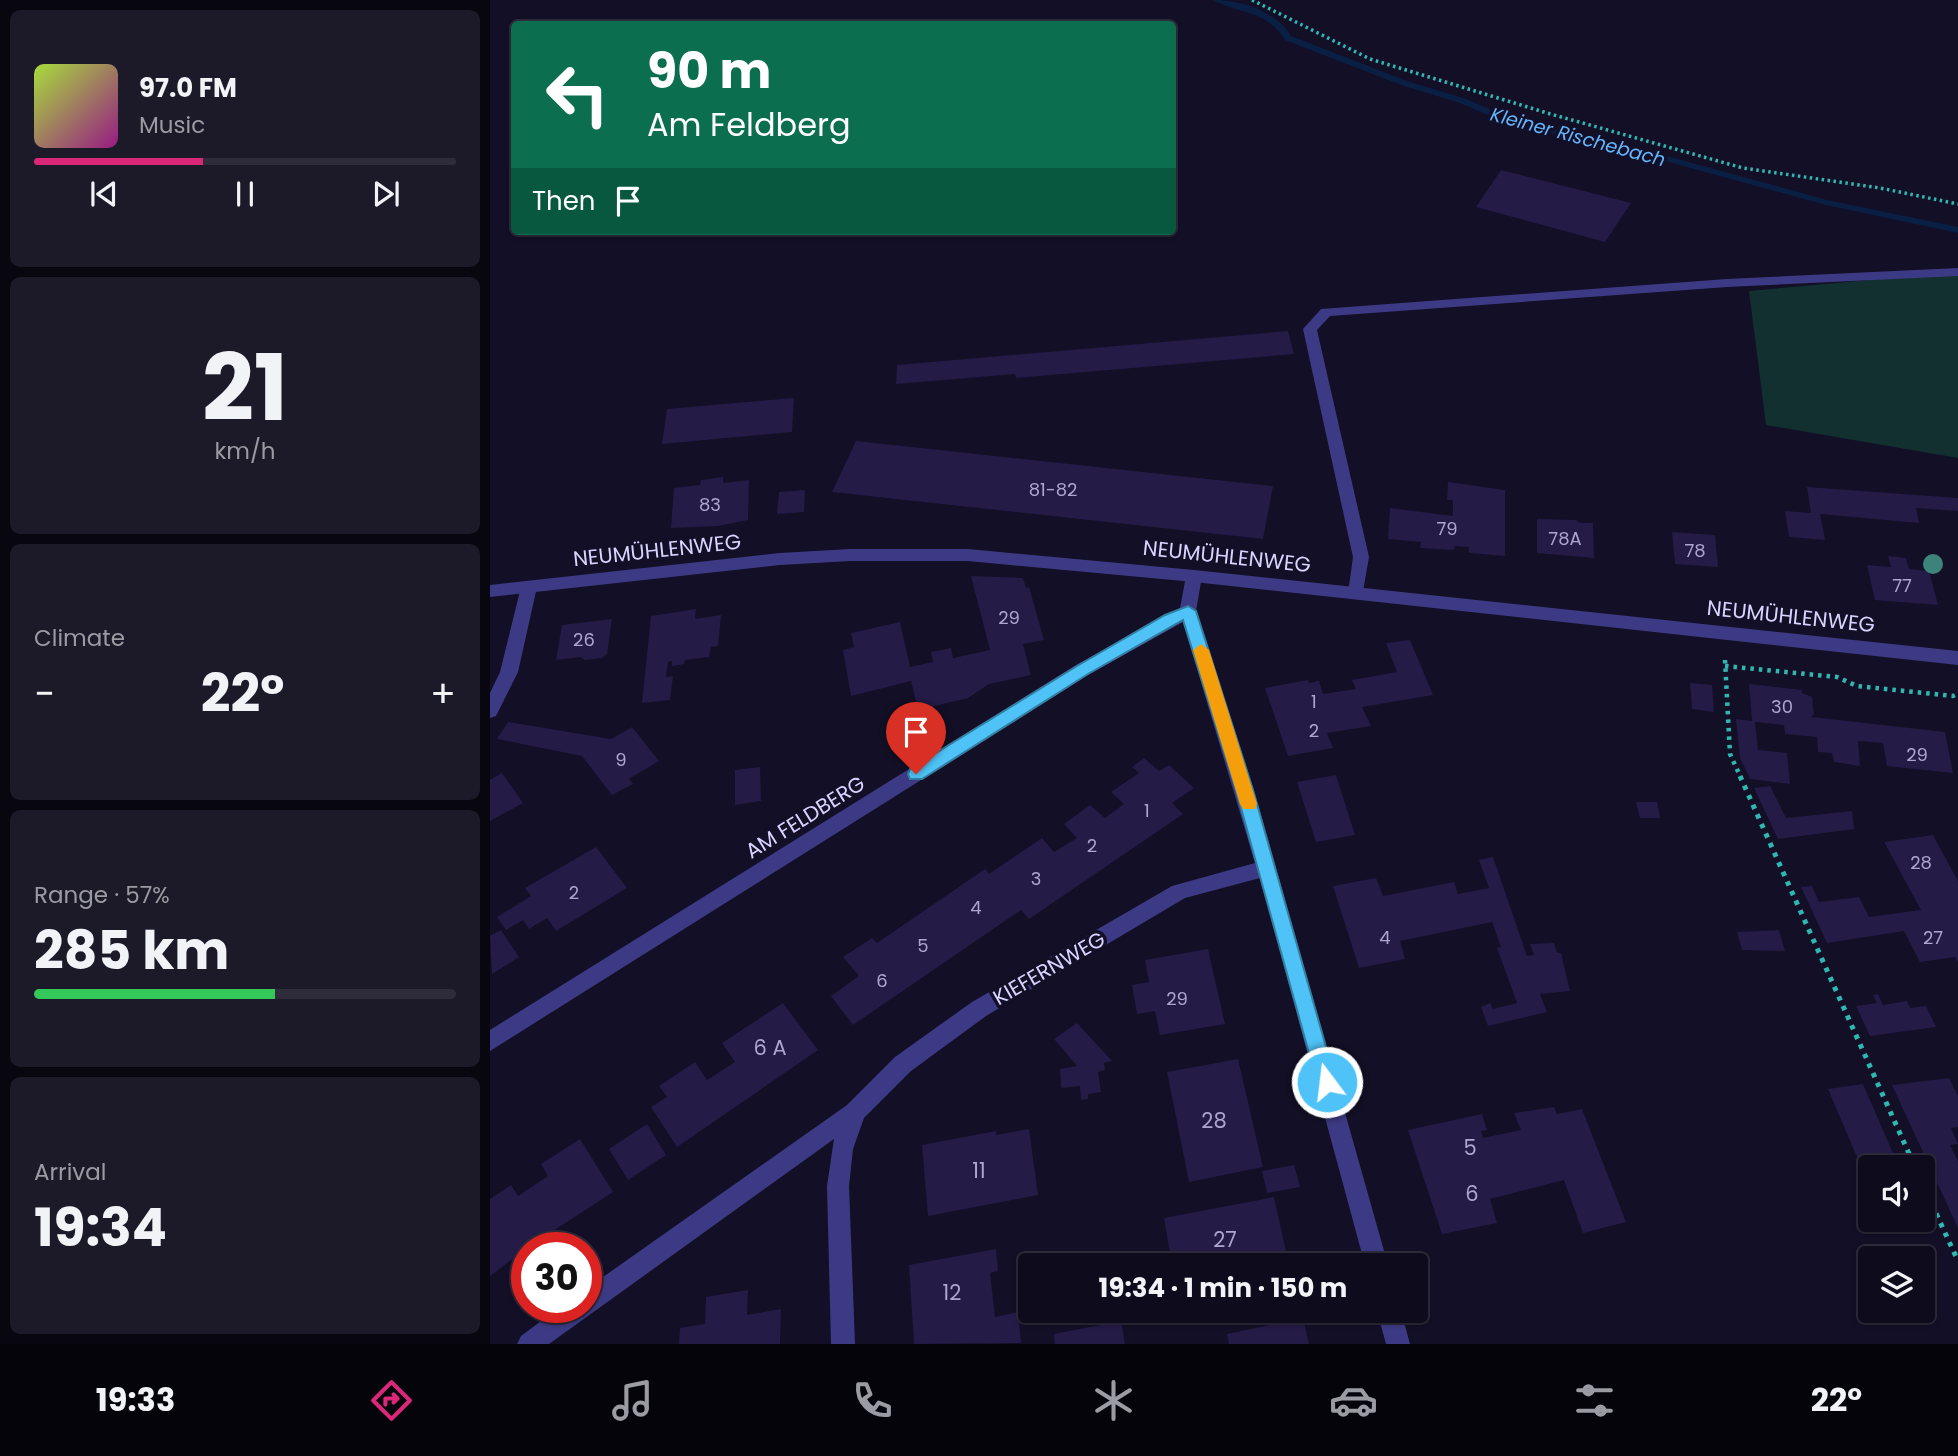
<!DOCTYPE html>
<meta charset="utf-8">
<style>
:root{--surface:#0e0b1c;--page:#1c1929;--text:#f1f3f6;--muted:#9b9ba3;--line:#2e2b3b;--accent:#db2777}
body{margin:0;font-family:Poppins,sans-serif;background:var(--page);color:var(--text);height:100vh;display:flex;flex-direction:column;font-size:26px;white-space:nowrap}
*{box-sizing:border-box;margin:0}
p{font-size:23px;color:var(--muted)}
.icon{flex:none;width:38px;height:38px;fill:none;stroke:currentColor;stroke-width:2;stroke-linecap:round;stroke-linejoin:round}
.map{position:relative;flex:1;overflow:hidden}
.details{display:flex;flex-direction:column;gap:10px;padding:10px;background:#08060f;width:490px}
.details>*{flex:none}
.top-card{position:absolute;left:21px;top:21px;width:665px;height:214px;border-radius:7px;box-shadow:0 2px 5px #0004,0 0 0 2px var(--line);background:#0b6e4f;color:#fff;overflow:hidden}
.tools{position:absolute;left:1368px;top:1155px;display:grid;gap:14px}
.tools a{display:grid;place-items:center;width:77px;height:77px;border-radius:7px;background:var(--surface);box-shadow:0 2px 5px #0004,0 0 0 2px var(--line);font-size:35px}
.speed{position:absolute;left:21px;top:1232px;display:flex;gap:14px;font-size:35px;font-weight:700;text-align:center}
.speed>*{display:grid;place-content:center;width:91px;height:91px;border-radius:50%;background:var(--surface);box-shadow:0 2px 5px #0004,0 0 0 2px var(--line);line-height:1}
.speed .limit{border:10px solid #d22;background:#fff;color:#111}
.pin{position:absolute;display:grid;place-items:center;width:60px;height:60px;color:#fff;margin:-72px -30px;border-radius:50% 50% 50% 0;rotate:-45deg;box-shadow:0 0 7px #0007}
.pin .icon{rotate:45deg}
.me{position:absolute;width:77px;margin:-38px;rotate:345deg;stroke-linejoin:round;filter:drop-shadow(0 0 5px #0008)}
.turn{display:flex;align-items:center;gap:24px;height:147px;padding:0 21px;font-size:32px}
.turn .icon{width:91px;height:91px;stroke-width:2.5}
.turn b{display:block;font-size:49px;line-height:60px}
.then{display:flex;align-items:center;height:66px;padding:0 21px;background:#0003;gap:14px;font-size:26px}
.big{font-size:52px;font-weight:700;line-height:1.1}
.details .widget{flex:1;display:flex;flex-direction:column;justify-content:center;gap:10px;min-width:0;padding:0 24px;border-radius:10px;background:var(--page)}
.details .dial{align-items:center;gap:0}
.dial b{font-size:91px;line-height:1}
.song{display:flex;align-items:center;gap:21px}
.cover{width:84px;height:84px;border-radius:10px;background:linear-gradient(135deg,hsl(80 70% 55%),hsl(310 70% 35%))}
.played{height:7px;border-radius:4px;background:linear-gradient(90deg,var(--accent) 40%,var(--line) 40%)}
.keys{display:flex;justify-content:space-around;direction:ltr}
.heat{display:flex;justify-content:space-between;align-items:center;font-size:38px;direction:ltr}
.charge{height:10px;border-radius:5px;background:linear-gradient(90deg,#34c759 57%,var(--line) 0)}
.trip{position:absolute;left:528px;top:1253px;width:410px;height:70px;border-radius:7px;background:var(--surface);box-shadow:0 2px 5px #0004,0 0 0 2px var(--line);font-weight:700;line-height:70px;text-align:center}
.tabs{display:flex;height:112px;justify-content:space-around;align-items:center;background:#06040b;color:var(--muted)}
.tabs .icon{width:49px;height:49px}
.tabs .selected{color:var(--accent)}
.tabs b{font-size:32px;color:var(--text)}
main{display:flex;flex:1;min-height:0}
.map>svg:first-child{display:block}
.green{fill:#12302f}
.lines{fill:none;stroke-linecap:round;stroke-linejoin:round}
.stream{fill:#0a1f44;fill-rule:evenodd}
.building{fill:#241b47}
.path-far2{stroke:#2fb8b0;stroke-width:3.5;stroke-dasharray:2.5 3.5;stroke-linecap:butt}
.path-far1{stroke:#2fb8b0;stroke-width:4.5;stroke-dasharray:3.5 5;stroke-linecap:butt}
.path{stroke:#2fb8b0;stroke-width:5;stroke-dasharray:4.5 6;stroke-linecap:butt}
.service{fill:#3d3a85;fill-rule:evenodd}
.minor{fill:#3d3a85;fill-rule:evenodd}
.tertiary{fill:#3d3a85;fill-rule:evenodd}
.tree{fill:#3d827b}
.route{fill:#4fc3f7;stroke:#337fa1;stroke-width:2}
.slow{fill:#f59e0b}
.labels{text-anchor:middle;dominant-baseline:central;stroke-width:7;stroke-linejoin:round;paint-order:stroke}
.number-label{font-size:18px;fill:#aca6d1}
.far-water-label{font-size:19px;font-style:italic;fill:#62b6ff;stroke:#130f26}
.street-label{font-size:21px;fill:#d9d4ff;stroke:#130f26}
.near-number-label{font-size:21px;fill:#aca6d1}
</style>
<main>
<section class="details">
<div class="widget">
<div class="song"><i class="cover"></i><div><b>97.0 FM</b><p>Music</p></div></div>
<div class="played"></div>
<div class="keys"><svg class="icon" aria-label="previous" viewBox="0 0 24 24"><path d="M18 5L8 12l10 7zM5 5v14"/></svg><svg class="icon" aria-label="pause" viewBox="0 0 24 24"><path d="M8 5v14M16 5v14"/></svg><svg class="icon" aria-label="next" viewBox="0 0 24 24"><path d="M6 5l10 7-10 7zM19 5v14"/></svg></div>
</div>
<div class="widget dial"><b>21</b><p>km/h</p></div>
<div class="widget"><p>Climate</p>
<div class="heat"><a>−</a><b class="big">22°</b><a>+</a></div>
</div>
<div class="widget"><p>Range · 57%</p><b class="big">285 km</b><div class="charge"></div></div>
<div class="widget"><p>Arrival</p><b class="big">19:34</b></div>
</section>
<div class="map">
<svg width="1468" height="1344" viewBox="0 0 1468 1344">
<rect width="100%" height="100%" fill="#130f26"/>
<path class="green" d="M1468 272V458L1276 425 1259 291Z"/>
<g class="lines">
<path class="stream" d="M723 0C751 0 786 11 801 36L917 81 976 99 1020 118 1173 155 1337 200 1468 227V233L1336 205 1168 159 1014 122 970 103 911 85 795 40C776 9 750 15 723 0Z"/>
</g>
<path class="building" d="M1011 170 1141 203 1115 242 986 207Z
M798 331 804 354 526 378 525 374 406 384 407 365Z
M304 398 302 432 172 444 177 409Z
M366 441 783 486 773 539 342 492Z
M233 477V483L259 480 258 520 228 526 181 528 184 488 210 485 211 480Z
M958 482 1015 490V556L979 553V547L965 546 964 550 930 548 931 542 898 539 900 508 963 516V500H957Z
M1317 487 1468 498V511L1426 508 1429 523 1330 514 1335 540 1299 537 1295 511 1321 513Z
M315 490 314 512 287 514 289 492Z
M1047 519 1086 520 1090 523H1103L1104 558 1047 553Z
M1182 532 1225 535 1228 567 1185 564Z
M1398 556 1416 558 1419 569 1439 571 1448 605 1385 600 1377 565 1401 567Z
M481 576 533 578 536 588 539 587 554 640 533 644 541 675 499 684 478 698 428 710 421 681 361 696 353 650 364 647 361 633 410 622 420 667 443 662 441 652 461 648 463 658 500 650Z
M206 609 205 619 231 615 228 646 221 647 219 657 195 660 194 664 182 666V661L178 662 176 677 183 676 180 700 152 703 161 616Z
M122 619 117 654 112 658 95 660 90 657 66 660 72 625Z
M920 640 943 695 872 707 881 726 837 733 843 748 798 756 775 688 818 680 819 683 829 681 833 694 866 689 862 680 907 672 896 643Z
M1200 683 1222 685 1224 712 1202 709Z
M1259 684 1312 690V693L1322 697 1324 714 1321 717 1455 732 1463 773 1397 766 1393 743 1368 741 1370 766 1344 762 1342 753 1328 752 1327 737 1295 734 1294 725 1265 722 1268 750 1297 753 1300 784 1260 779 1250 758 1246 719 1262 721Z
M18 722 121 739 142 727 169 761 139 779 143 784 122 795 92 756 7 739Z
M654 758 669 771 679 765 704 788 682 803 693 814 539 919 531 910 363 1025 341 996 369 976 353 957 382 938 387 943 495 869 499 874 552 838 564 852 587 838 574 824 600 805 615 818 634 804 621 792 649 773 642 767Z
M270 767 271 801 245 805V770Z
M12 773 33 803 0 821V780Z
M846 775 865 835 826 842 807 782Z
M1280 786 1296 818 1362 811 1364 829 1288 839 1264 788Z
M1146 802H1167L1170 818H1150Z
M1443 835 1468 881V962L1465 957 1430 962 1414 931 1337 943 1311 887 1322 886 1329 902 1369 897 1379 917 1431 910 1394 842Z
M106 847 137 888 66 931 57 918 39 929 33 920 16 930 7 917 41 896 35 888Z
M1003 857 1037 956 1044 955 1040 944 1064 943 1067 953H1071L1080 991 1050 994 1057 1012 998 1026 991 1007 1000 1003 1003 1009 1027 1003 1007 948 1011 947 1002 922 910 941 915 959 869 968 843 886 886 878 893 896 964 882 968 894 999 888 989 860Z
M11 930 29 957 2 974 0 936Z
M1289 930 1295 951 1252 950 1247 932Z
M718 949 735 1024 670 1035 665 1011 647 1014 642 985 659 982 655 960Z
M1388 994 1393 1005 1417 1001 1420 1008 1436 1006 1446 1027 1380 1036 1366 1006 1387 1003 1383 995Z
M293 1003 328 1050 187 1147 161 1107 177 1097 169 1086 205 1062 217 1080 245 1062 232 1043Z
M587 1023 622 1061 614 1063 615 1070 608 1072 611 1092 598 1094V1099L591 1100 590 1086 571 1088 570 1069 587 1066 564 1039Z
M748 1059 773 1167 699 1182 677 1072Z
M1459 1078 1468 1096V1127L1461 1128 1468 1144 1460 1145 1468 1161V1228L1402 1085Z
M1373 1084 1409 1167H1381V1182L1378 1183 1338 1089Z
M1064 1107 1067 1114 1092 1109 1136 1222 1093 1233 1074 1180 1000 1199 1007 1223 952 1234 918 1130 992 1114 997 1130 991 1131 993 1138 1031 1130 1024 1113Z
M157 1124 176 1155 138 1180 119 1149Z
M539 1129 548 1195 438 1216 432 1145 506 1131V1135Z
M90 1139 123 1192 37 1248 0 1276V1199L21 1185 28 1196 58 1176 51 1164Z
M804 1165 810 1187 777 1193 772 1171Z
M784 1197 799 1265H726L725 1259 682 1265 674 1218Z
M506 1249 508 1271 500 1273 505 1317 528 1312 531 1343 424 1344 419 1265Z
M258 1290 257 1315 291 1309 290 1344H189L190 1328 215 1324 216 1297Z
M813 1318 819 1344H739L737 1334Z
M631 1321 635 1344H565L564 1334Z"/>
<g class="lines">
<path class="path-far2" d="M762 0 880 59 1057 113 1253 168 1390 188 1468 204"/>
<path class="path-far1" d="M1235 660 1240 754 1251 778
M1235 666 1347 677 1367 686 1463 696 1468 694"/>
<path class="path" d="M1250 776 1425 1167
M1433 1185 1468 1261"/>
<path class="service" d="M1468 268V276L1237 287 840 316 827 330 879 557 872 597H860L858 593 863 557 813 329 831 309 1237 279Z"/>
<path class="minor" d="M704 570 712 576 706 611 764 790 898 1265H875L770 878 695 898 496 1016 421 1071 374 1118 363 1149 359 1186 365 1344H341L337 1186 344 1139 59 1344H27L31 1336 70 1307H96V1289L357 1105 405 1057 482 1002 682 886 765 863 693 622 598 675 0 1051V1030L586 665 690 608 696 576Z
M39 581 47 587 28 672 6 716 0 718V693L10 672 31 587Z
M887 1311H911L920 1344H896Z"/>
<path class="tertiary" d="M360 549H478L704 570 1468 651V665L704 582 478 561H360L290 565 0 597V585L290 553Z"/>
</g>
<circle class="tree" cx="1443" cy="564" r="10"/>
<path class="route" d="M698 606 706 611 763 790 846 1082 844 1089 837 1091 830 1089 827 1082 746 790 693 620 598 674 432 779H420L418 774 420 769 587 666 675 615Z"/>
<path class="slow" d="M711 644 719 650 767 804 765 809H753L750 804 703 650Z"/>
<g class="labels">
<g class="number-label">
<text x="563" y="489">81-82</text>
<text x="220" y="504">83</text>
<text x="957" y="528">79</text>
<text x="1075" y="538">78A</text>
<text x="1205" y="550">78</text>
<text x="1412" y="585">77</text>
<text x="519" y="617">29</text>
<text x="94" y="639">26</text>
<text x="824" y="701">1</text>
<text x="1292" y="706">30</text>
<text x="824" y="730">2</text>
<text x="1427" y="754">29</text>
<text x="131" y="759">9</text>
<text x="657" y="810">1</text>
<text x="602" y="845">2</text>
<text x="1431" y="862">28</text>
<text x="546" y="878">3</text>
<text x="84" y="892">2</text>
<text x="486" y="907">4</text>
<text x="895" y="937">4</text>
<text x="1443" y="937">27</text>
<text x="433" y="945">5</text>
<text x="392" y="980">6</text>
<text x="687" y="998">29</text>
</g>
<g class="far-water-label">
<text transform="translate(1088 137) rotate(15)">Kleiner Rischebach</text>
</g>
<g class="street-label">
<text transform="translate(167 550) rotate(-6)">NEUMÜHLENWEG</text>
<text transform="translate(737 556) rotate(6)">NEUMÜHLENWEG</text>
<text transform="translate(1301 616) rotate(6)">NEUMÜHLENWEG</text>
<text transform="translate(315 817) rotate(-32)">AM FELDBERG</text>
<text transform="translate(559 968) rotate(-30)">KIEFERNWEG</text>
</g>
<g class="near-number-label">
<text x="280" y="1047">6 A</text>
<text x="724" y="1120">28</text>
<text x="980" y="1147">5</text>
<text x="489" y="1170">11</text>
<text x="982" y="1193">6</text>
<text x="735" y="1239">27</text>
<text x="462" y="1292">12</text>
</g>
</g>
</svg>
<div class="tools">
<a><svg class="icon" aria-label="sound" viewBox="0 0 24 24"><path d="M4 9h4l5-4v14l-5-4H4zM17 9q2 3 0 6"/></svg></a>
<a><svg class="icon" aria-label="layers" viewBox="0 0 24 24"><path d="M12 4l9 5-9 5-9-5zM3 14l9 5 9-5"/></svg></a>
</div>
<div class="speed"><div class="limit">30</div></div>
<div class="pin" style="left:426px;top:774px;background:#d93025"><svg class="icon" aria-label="arrive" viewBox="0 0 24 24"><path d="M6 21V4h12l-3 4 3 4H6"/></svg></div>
<svg class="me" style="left:837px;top:1082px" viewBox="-20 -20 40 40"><circle r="17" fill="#4fc3f7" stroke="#fff" stroke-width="3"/><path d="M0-11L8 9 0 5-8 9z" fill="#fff"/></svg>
<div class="trip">19:34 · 1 min · 150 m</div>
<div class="top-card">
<div class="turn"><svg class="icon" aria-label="left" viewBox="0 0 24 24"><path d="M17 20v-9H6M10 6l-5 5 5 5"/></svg><div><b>90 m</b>Am Feldberg</div></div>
<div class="then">Then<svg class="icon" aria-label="arrive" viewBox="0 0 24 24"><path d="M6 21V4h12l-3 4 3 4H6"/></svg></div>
</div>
</div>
</main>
<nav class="tabs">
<b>19:33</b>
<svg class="icon selected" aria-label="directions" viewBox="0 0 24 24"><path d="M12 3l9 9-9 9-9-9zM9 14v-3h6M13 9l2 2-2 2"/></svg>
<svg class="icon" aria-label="music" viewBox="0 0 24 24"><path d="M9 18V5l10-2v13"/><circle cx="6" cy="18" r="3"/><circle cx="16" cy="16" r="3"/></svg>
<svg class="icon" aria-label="phone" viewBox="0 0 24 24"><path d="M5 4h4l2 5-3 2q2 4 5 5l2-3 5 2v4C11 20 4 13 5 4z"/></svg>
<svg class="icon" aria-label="climate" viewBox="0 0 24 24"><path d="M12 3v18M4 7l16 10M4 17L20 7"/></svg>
<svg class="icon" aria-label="car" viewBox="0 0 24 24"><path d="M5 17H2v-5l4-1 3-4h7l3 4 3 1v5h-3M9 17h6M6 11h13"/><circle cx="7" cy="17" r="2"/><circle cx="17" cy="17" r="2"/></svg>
<svg class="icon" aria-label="filters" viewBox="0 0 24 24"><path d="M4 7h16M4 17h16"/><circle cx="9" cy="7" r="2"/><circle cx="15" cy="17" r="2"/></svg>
<b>22°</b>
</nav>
